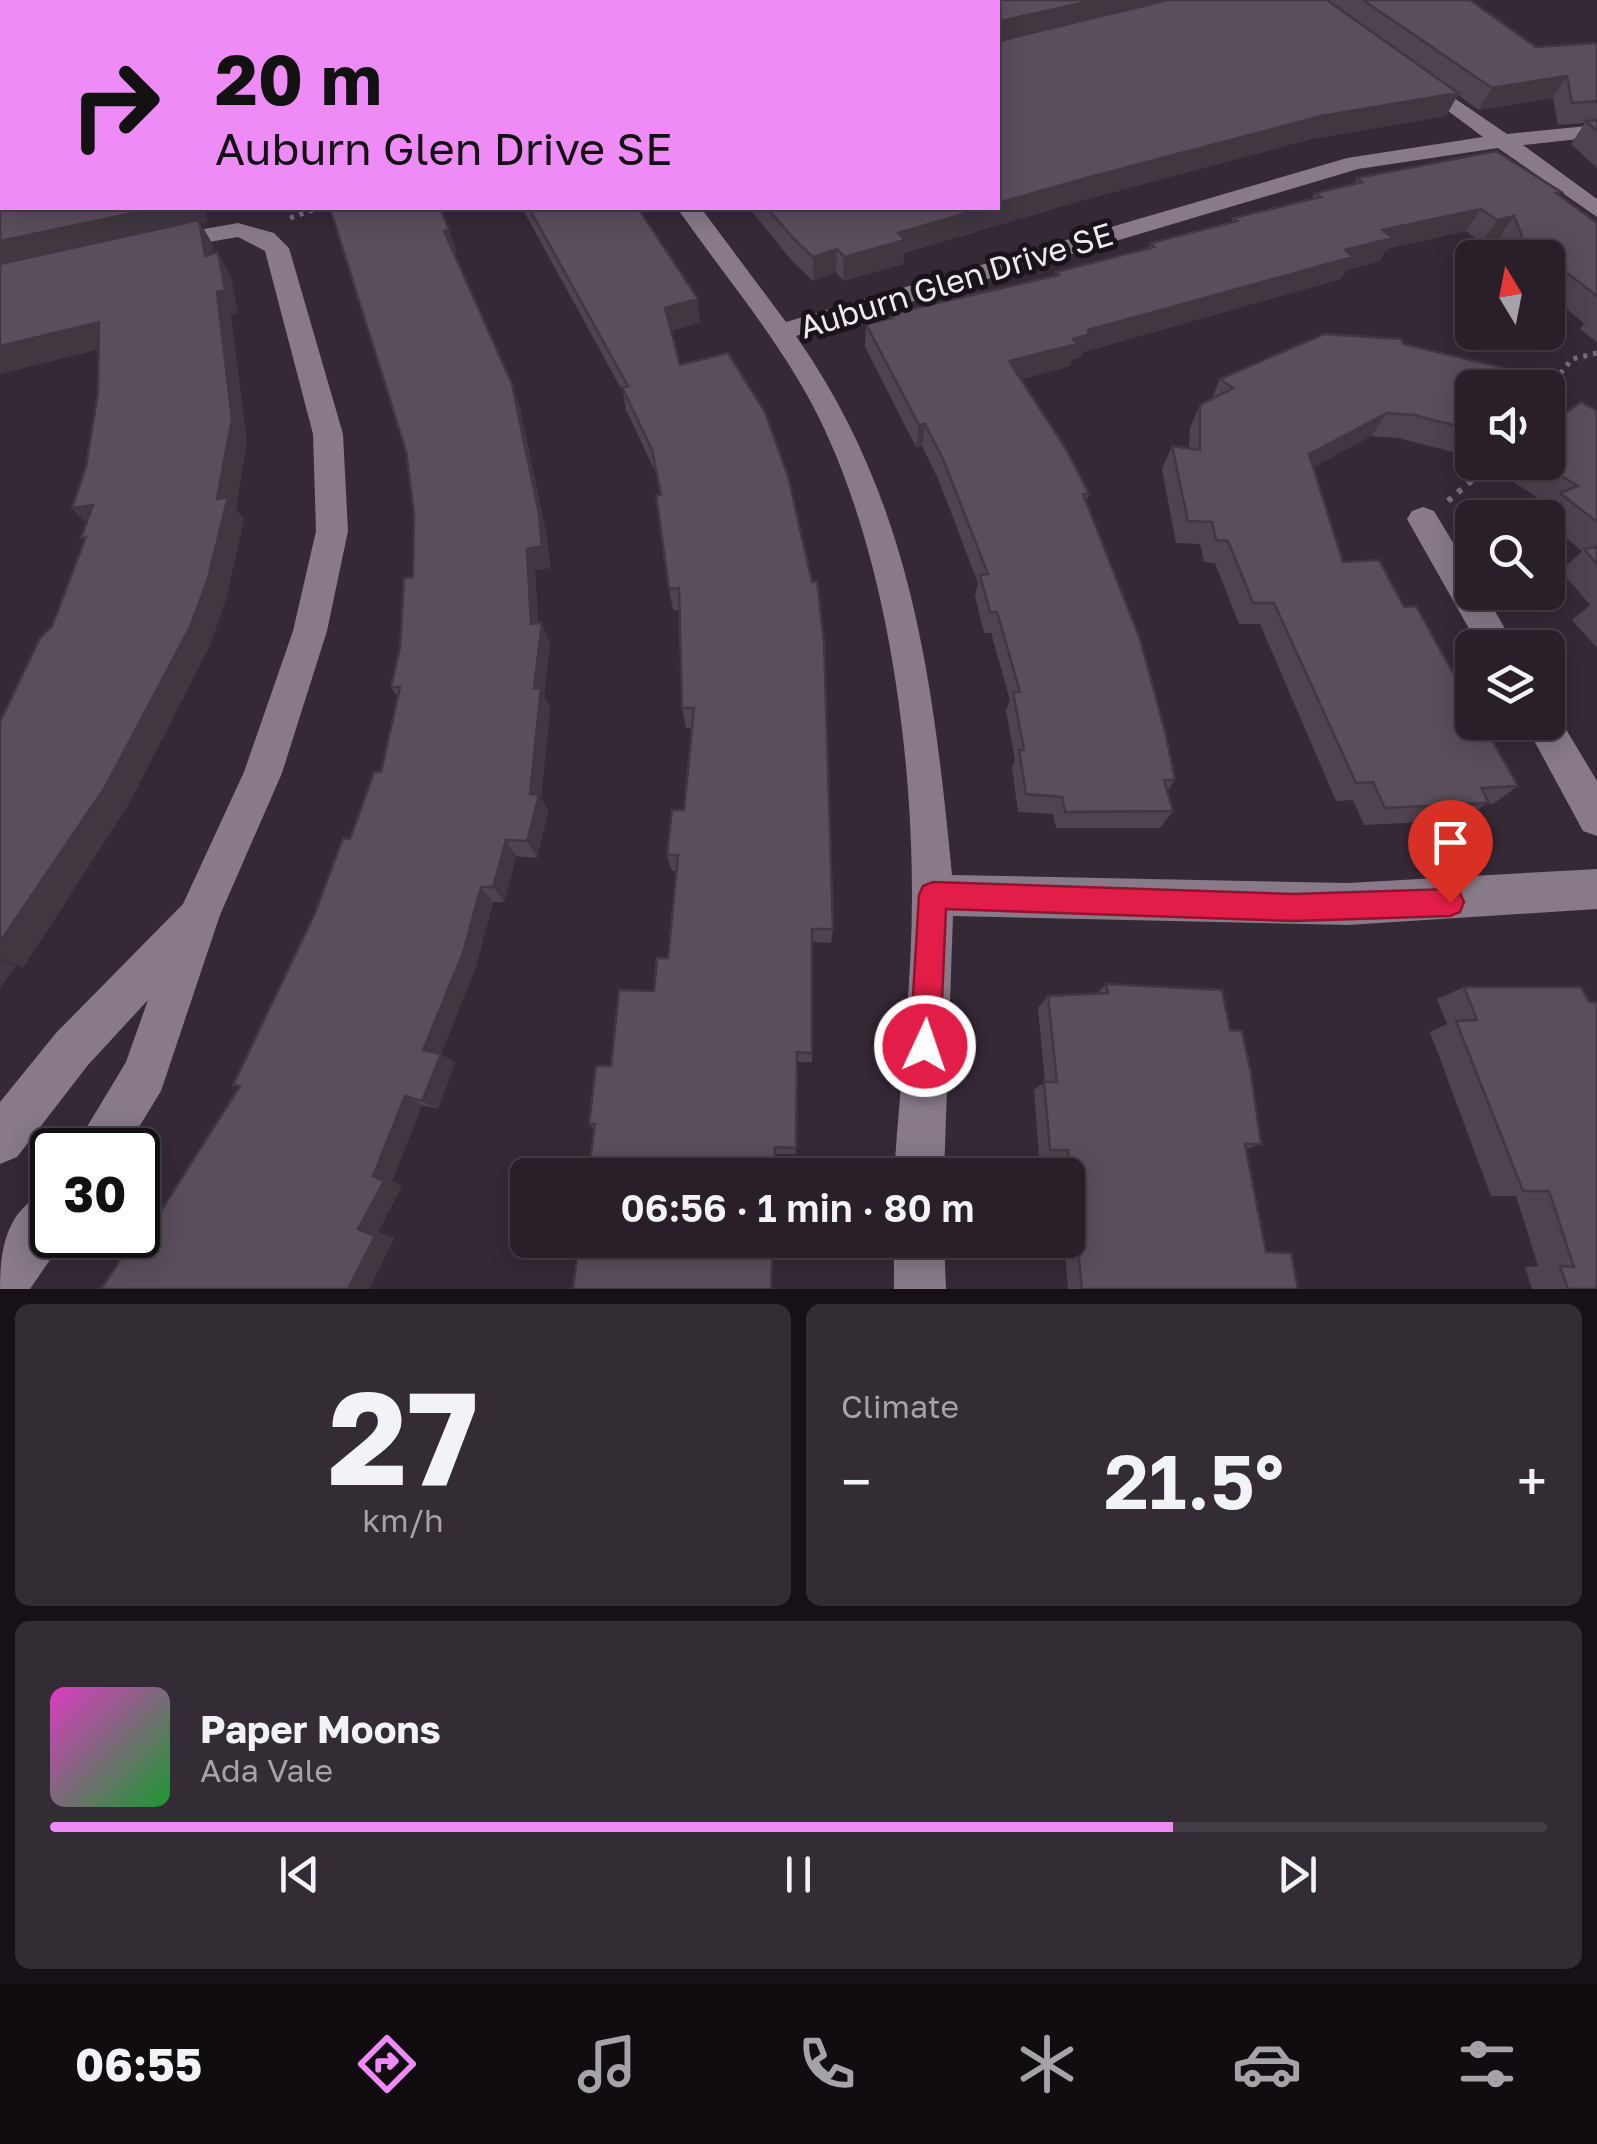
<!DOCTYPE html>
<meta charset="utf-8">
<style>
:root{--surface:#281f28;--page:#342c34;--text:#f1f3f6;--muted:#a5a2a8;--line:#443d45;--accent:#ef8bf7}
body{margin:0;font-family:"Golos Text",sans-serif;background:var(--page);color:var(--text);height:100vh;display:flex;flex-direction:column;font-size:38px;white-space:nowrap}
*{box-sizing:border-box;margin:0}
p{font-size:32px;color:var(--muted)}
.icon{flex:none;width:55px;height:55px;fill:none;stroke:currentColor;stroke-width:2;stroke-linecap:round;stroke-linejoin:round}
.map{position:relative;height:1289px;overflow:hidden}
.sheet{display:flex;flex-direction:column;gap:15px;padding:15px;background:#161116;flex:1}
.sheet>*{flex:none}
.banner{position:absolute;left:0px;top:0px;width:1000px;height:210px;box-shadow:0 5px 25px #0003,0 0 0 2px var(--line);background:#ef8bf7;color:#111;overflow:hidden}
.needle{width:65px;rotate:350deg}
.controls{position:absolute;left:1455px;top:240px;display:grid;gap:20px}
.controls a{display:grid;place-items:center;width:110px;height:110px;border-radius:15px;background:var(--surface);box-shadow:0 5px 25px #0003,0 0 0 2px var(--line);font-size:50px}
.speed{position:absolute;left:30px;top:1128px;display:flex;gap:20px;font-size:50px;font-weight:700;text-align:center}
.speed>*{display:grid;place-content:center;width:130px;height:130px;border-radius:50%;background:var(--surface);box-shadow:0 5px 25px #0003,0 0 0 2px var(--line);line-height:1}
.speed .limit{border:5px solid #111;border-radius:15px;background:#fff;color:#111}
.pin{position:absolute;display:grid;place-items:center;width:85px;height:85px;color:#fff;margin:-102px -42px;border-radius:50% 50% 50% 0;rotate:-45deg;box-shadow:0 0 10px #0007}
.pin .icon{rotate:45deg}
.me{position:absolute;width:110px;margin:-55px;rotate:3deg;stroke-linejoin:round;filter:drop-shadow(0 0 8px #0008)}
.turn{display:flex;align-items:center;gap:35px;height:210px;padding:0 50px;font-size:45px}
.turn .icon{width:130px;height:130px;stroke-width:2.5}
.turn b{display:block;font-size:70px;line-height:85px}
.big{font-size:75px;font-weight:600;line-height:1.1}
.sheet .card{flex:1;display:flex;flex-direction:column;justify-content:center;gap:15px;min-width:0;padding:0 35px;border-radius:15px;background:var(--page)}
.sheet .dial{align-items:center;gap:0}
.dial b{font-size:130px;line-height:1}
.song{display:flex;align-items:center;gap:30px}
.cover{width:120px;height:120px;border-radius:15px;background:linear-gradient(135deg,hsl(310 70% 55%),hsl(130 70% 35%))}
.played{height:10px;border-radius:5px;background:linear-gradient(90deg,var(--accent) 75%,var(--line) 75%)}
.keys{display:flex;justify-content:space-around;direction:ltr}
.heat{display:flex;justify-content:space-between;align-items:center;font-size:55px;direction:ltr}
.sheet .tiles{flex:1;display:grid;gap:15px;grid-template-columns:1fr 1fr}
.card:last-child{grid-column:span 2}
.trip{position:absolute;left:510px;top:1158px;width:575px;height:100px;border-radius:15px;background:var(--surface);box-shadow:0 5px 25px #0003,0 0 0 2px var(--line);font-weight:600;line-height:100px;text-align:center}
.tabs{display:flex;height:160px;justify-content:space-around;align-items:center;background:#100c10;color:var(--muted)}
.tabs .icon{width:70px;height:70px}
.tabs .current{color:var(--accent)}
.tabs b{font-size:45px;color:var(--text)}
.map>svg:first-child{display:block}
.green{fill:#59365c}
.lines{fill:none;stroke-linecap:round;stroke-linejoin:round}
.path-far1{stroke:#786e79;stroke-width:5;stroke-dasharray:4 6;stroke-linecap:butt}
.path{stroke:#786e79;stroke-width:6;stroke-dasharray:5 8;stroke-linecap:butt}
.lane{fill:#887a88;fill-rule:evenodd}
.street{fill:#887a88;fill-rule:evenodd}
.wall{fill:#4e434f}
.shaded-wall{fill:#403740}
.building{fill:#5b4e5c;stroke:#403740;stroke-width:2.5}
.route{fill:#e11d48;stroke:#92132f;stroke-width:2.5}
.labels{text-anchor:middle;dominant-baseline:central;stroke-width:10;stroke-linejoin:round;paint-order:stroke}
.street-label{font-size:32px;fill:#f1e9f1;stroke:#19141a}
</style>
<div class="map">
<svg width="1597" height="1289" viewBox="0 0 1597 1289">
<rect width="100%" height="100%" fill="#352936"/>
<path class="green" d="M0 0H883L2 2 0 183Z"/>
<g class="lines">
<path class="path-far1" d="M290 218 319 208
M1548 389 1572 359 1597 353
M1476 477 1488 462"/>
<path class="path" d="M1448 501 1478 475"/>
<path class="lane" d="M350 0H360L361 2H352Z"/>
<path class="street" d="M1416 72 1507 134 1597 125V137L1523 145 1597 199V217L1498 148 1358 169 796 336C912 502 933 679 952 875L1348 883 1597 869V909L1348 925 953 916 944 1175H894C900 1082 912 988 912 895 912 742 885 545 814 408 777 337 723 274 677 208H701L786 322 1347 158 1483 137 1409 82V74Z
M238 223 274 233 289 248 343 434 348 531 327 631 282 773 220 915 161 1091 125 1150H73L126 1062 148 1000 88 1065 17 1157 0 1164V1102L56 1033 183 904 244 772 293 631 316 531 313 434 265 251 238 237 162 250 150 243 153 238Z
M1423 507 1434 511 1472 574V592H1484L1516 648H1480L1407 519 1412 511Z
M1548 708 1555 711 1597 781V836L1583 831 1524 722H1548Z
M52 1189V1235H67L30 1289H0C0 1246 7 1207 52 1189Z
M894 1240H944L946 1289H894Z"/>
</g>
<path class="wall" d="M858 0H1470L1536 47 1597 43V168L1571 144 1585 123 1558 125 1553 98 1479 110 1458 95 1446 116 1311 139 1080 201 904 253 903 264 843 281 836 272 813 281 792 261 749 208H998Z
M1357 178 1561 192 1559 195 1597 223V342L1580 329 1584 323 1548 294V258H1505L1499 238 1482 243 1466 231 1386 249 1380 261 1346 270 1341 279 1083 352 1081 357 1072 360 1070 366 1021 379 1089 494 1086 502 1175 780 1167 791 1173 811 1160 828H1056L1053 814 1018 812 1012 768 1015 759 1006 711 1010 700 991 633H984L975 596 978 583 939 481 922 446 916 447 865 347 866 324 888 319 889 314 1054 277 1056 272 1149 249 1150 243 1231 223 1233 218 1312 199 1315 193 1354 184Z
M522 208H638L700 322 671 331 833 929 831 943 812 942V1062H797L796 1154H776V1175H588L594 1129 589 1124 611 1066 654 991 668 958 677 871H672L667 855 684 810 692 728H686L682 708 680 610H673L669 589 660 495 656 473 626 410 623 392Z
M442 212 457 252 454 253 520 408 547 537 550 568 535 570 538 624 550 644 544 696 550 708 541 798 548 812 537 858 516 856 504 902H493L476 966 441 1054 455 1063 438 1109 422 1105 392 1181 402 1186 378 1232 394 1238 369 1289H101L140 1230H148L239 1087 233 1085 381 772 398 697 391 687 413 577 414 513 406 451Z
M1403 344 1472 388V457L1398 438 1371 436 1313 467 1343 562 1404 607 1458 682 1496 731 1490 736 1518 786 1493 804H1486L1464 820 1364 825 1353 800 1336 801 1260 624H1239L1215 563 1204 562 1200 544 1176 543 1162 469 1172 446 1189 448 1190 428 1200 405 1211 400 1220 379Z
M1597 411V648L1572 620 1590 605 1561 571 1582 551 1548 523V518H1541L1539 516 1549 505 1496 471 1503 462H1548Z
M1106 984 1230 1030 1261 1144 1246 1149 1266 1252 1298 1289H1068L1064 1240H1068V1175H1058L1056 1156H1039L1034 1090 1045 1082 1038 1008 1048 996 1096 994Z
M1464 987 1597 1289H1532L1525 1267 1538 1266 1516 1196H1491L1430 1032 1447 1024 1437 999Z"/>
<path class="shaded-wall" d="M1095 0H1183L998 42 1001 21Z
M1567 76 1553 98 1479 110 1492 88Z
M1458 93 1446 116 1311 139 1080 201 904 253 903 264 843 281 844 257 898 233 983 208H998V203L1086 178 1321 116Z
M156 208H205L208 222 201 224 212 243 218 279 0 268V241Z
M439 208H461L441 212Z
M1481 209 1466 231 1386 249 1380 261 1346 270 1341 279 1083 352 1081 357 1072 360 1070 366 1004 384 1009 361 1073 339 1088 330 1382 230Z
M1514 216 1499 238 1482 243 1497 220Z
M449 229 457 252 452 254 444 231Z
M837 249 836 272 813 281V257Z
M218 252 231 276 238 313 231 315 247 442 236 508 244 520 226 600 210 646 129 804 23 968 0 958V942L217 499Z
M698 299 700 322 668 332 665 308Z
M99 322 116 345 0 374V346Z
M512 384 520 408 547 537 550 568 535 570 539 645 542 623 550 644 544 696 550 708 541 798 548 812 537 858 527 841 534 688 527 549Z
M1387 413 1371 436 1295 477 1309 454Z
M925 424 922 446 916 447 919 425Z
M93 505V531L72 508Z
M506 840 516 856 504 902 493 887Z
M481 887 493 902 476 966 441 1054 455 1063 438 1109 422 1101 423 1050Z
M0 959 16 966 0 988Z
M405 1096 422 1105 392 1181 402 1186 378 1232 394 1238 369 1289H348L358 1229 373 1176Z"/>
<path class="building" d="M858 0H1095L1001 21 998 36 1002 40 1168 0H1327L1458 93 1321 116 1086 178 998 203V2H845Z
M1363 0H1470L1536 47 1597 43V101L1572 103 1567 76 1492 88Z
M1597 120V131L1586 121Z
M1496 151 1561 192 1556 193 1597 223V296L1523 239 1514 216 1497 220 1481 209 1382 230 1393 238 1345 250 1353 257 1088 330V335L1073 339 1077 344 1009 361 1066 449 1089 494H1083L1140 639 1166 735 1175 780H1164L1173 811 1065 812 1062 797 1026 794 1019 750H1024L1013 692H1020L997 612H990L980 575 988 574 943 459 925 424 919 425 866 324 892 318 889 314 1059 275 1056 272 1154 247 1150 243 1237 221 1233 218 1321 197 1315 193 1362 182 1357 178Z
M0 180H2V208H156L0 241Z
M330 208H440L449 229 444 231 512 384 539 514 542 546 527 549 531 624 542 623 534 688H541L530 794 539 795 527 841 506 840 493 887H481L463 953 423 1050 441 1054 422 1101 405 1096 373 1176 384 1181 358 1229 375 1236 348 1289H101L140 1230 147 1233 240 1086 233 1085 315 913 343 838 350 839 374 772H381L400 687H391L400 647 404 578 413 577 414 513 406 451Z
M529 208H638L698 299 665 308 680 365 728 353 765 412 788 476 812 582 817 581 824 641 833 929H812V1053L797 1052 796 1148 775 1147 774 1175H588L595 1124H589L596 1066H611L619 990 654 991 657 958H668L678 855H667L672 810H684L694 708H682L679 588 669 589 656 495H661L652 450 622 387 628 386Z
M767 208H983L898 233 905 240 844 257 837 249 813 257 792 237Z
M199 220 205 256 218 252 225 290 217 292 232 419 217 499 228 497 208 578 191 625 105 787 0 942V722L40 638 52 626 86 537 81 538 93 505 72 508 86 467 98 392 99 322 0 346V264Z
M1324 334 1401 339 1403 344 1505 368V388H1472V430L1414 415 1387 413 1309 454 1343 562 1379 560 1404 607 1416 606 1458 682 1468 681 1472 689V722H1491L1496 731H1487L1518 786 1481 788 1489 803 1385 808 1373 782 1356 783 1274 603H1253L1228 541 1216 540 1212 522 1188 521 1172 446 1200 450V405L1233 388 1220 379Z
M1581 402 1597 411V522L1560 493 1578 486 1538 462H1548V426Z
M1597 547V564L1584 549Z
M1106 984 1222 990 1230 1030 1242 1031 1251 1073 1261 1144H1245L1266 1252 1291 1253 1298 1289H1082L1068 1150H1050L1044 1082H1057L1048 996 1108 993Z
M1464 987H1581L1589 1002H1597V1289H1568L1560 1266 1574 1267 1549 1191H1523L1456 1021 1477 1020Z
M579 1240H773L771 1289H573Z"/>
<path class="route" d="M933 882 1294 894 1450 889 1460 893 1464 902 1460 912 1450 916 1294 921 946 909 940 1046 935 1056 925 1061 915 1056 910 1046 919 895 923 886Z"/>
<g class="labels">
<g class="street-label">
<text transform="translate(956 280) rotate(-17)">Auburn Glen Drive SE</text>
</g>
</g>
</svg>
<div class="controls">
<a><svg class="needle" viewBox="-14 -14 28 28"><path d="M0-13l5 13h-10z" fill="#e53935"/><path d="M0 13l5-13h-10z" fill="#a5a2a8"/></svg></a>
<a><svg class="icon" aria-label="sound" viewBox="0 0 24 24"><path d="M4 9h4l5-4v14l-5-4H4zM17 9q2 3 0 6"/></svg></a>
<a><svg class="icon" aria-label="search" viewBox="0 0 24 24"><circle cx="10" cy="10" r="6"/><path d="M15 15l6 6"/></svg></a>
<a><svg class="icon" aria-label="layers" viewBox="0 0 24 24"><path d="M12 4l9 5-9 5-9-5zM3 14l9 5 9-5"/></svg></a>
</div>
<div class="speed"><div class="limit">30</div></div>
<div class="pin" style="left:1450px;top:902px;background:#d93025"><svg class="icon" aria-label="arrive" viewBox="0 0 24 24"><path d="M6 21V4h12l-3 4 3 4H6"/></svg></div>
<svg class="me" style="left:925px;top:1046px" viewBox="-20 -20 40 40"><circle r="17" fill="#e11d48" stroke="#fff" stroke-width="3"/><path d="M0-11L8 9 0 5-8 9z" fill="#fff"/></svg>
<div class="trip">06:56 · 1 min · 80 m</div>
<div class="banner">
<div class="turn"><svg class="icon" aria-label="right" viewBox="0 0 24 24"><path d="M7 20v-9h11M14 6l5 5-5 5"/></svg><div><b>20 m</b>Auburn Glen Drive SE</div></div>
</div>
</div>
<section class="sheet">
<div class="tiles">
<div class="card dial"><b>27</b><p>km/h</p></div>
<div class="card"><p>Climate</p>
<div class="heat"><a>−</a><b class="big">21.5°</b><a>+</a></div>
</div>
<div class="card">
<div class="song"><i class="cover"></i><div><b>Paper Moons</b><p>Ada Vale</p></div></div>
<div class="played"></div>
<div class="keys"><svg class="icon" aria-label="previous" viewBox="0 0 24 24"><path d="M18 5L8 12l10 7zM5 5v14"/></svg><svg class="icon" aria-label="pause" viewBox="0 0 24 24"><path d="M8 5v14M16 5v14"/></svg><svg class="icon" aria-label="next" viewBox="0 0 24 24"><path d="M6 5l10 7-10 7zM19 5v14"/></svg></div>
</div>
</div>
</section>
<nav class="tabs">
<b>06:55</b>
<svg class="icon current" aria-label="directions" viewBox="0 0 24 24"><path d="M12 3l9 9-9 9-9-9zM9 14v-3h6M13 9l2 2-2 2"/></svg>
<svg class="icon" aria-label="music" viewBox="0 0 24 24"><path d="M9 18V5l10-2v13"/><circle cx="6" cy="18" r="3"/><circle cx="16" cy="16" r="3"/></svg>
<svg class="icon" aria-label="phone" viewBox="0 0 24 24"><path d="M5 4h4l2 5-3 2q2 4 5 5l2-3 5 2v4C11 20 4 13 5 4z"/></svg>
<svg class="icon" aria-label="climate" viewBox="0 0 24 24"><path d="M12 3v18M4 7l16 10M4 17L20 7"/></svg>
<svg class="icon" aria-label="car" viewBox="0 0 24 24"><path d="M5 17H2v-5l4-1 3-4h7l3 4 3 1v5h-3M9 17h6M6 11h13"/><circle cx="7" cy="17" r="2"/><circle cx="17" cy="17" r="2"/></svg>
<svg class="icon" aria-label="filters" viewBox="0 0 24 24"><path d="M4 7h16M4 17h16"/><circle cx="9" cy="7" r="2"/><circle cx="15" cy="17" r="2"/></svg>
</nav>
